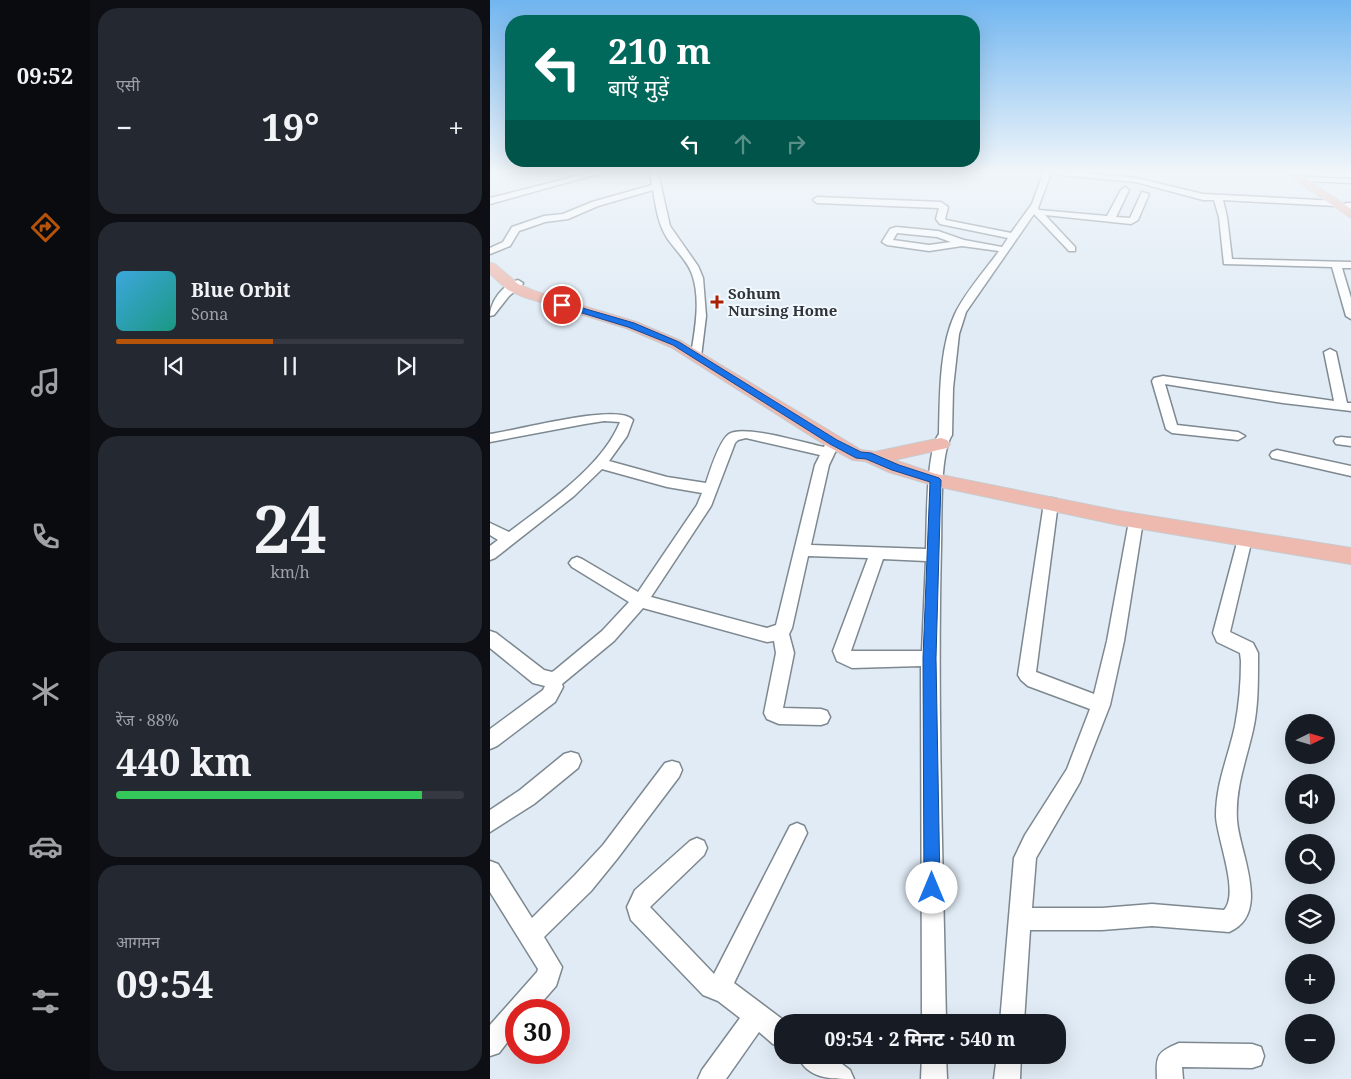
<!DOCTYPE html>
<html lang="hi">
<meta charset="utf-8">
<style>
:root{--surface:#171b24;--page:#242831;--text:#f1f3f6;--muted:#9ea1a6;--line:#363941;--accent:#b45309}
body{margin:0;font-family:"Noto Serif","Noto Sans Devanagari",serif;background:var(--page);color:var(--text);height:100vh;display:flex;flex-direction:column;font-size:19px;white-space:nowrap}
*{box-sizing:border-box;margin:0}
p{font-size:16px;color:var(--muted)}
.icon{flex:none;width:28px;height:28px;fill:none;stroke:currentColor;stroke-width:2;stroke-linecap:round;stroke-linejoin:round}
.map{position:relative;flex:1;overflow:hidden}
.sheet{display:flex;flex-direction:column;gap:8px;padding:8px;background:#0d0f14;width:400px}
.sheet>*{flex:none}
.hud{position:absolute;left:15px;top:15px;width:475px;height:152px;border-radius:20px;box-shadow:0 5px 20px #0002;background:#00695c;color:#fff;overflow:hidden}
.needle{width:32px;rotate:85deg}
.buttons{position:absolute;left:795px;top:714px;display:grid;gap:10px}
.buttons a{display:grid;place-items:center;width:50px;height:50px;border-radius:50%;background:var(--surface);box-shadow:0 5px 20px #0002;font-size:25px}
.speed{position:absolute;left:15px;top:999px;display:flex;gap:10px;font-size:25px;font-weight:700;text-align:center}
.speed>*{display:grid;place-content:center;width:65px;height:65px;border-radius:50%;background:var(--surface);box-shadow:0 5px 20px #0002;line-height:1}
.speed .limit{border:8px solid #d22;background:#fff;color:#111}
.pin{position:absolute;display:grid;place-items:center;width:42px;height:42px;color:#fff;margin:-21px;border:2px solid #fff;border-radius:50%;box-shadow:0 1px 5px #0007}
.me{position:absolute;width:55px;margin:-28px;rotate:0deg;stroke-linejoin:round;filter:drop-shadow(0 0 4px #0008)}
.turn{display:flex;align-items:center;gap:18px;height:105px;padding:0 20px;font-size:22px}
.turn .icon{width:65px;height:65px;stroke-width:2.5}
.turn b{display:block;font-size:35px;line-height:42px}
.lanes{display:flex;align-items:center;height:48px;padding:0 20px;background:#0003;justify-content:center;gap:25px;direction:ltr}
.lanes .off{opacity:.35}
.big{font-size:38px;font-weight:700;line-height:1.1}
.sheet .tile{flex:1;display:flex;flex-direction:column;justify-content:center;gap:8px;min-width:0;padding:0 18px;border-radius:20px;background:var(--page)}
.sheet .dial{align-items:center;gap:0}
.dial b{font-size:65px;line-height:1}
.song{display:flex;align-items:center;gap:15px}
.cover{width:60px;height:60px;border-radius:8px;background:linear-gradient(135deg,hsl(200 70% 55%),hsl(170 70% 35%))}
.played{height:5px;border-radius:2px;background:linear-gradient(90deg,var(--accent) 45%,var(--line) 45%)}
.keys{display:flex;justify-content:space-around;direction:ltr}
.heat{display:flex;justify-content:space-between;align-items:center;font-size:28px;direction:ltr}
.charge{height:8px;border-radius:4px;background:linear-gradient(90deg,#34c759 88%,var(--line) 0)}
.trip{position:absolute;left:284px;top:1014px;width:292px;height:50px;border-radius:20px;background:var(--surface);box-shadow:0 5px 20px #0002;font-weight:700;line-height:50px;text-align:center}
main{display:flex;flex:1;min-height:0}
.menu{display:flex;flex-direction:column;width:90px;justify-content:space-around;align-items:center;background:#090b0e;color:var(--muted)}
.menu .icon{width:35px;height:35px}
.menu .on{color:var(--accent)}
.menu b{font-size:22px;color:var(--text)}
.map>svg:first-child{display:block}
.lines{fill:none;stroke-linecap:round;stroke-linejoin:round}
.minor-casing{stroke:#7d8890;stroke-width:3}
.major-casing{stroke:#c9cacb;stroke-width:2}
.minor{fill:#fff;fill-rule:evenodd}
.major{fill:#eeb9af;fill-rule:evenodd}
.route{fill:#1a73e8;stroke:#114b97}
.poi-dot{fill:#ac1e00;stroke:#f1f8fe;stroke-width:2}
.labels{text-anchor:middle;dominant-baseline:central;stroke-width:4;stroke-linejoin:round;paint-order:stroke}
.far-poi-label{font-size:15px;font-weight:bold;fill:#303438;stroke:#f1f8fe;text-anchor:start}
</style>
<main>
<nav class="menu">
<b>09:52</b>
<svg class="icon on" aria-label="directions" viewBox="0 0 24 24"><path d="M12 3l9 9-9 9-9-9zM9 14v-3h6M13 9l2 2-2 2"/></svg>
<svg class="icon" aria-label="music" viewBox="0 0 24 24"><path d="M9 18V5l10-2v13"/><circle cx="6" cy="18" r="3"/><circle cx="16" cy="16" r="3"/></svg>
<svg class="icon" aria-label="phone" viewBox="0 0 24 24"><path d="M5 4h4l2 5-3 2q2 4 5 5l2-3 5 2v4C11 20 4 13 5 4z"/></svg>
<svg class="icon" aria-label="climate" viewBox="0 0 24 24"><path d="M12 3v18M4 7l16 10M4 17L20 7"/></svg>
<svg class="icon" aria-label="car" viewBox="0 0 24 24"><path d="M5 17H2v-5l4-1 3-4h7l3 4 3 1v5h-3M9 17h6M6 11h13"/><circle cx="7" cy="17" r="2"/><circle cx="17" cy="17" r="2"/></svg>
<svg class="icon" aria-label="filters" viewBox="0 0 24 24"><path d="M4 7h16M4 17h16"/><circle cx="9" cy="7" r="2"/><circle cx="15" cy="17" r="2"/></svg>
</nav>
<section class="sheet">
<div class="tile"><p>एसी</p>
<div class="heat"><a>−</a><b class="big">19°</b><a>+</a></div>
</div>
<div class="tile">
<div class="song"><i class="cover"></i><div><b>Blue Orbit</b><p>Sona</p></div></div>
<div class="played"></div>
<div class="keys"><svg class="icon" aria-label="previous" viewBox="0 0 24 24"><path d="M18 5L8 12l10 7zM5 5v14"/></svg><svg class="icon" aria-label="pause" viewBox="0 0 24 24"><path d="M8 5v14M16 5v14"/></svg><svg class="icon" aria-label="next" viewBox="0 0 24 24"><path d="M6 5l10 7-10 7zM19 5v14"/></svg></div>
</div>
<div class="tile dial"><b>24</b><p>km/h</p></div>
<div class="tile"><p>रेंज · 88%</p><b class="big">440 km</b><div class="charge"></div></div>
<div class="tile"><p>आगमन</p><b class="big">09:54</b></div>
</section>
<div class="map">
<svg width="861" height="1079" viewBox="0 0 861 1079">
<rect width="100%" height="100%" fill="#e0ebf5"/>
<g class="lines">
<g class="minor-casing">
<path id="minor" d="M99 173H111L0 204V198Z
M160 173H168L180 226 208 266 213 278 216 316 211 357 207 358 201 355C205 329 211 299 202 274 197 260 185 250 177 238 168 224 166 207 163 190L108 206 78 219 55 222 29 231 20 246 0 254V248L13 242 22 227 54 216 73 214 102 202 162 185Z
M553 173H561L548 208 549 210 617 216 631 190 635 187 639 190 626 217 640 218 652 192 659 194 648 220 641 224 555 215 585 247V251H579L544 214 476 312 469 334 463 388 462 435C449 455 452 521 451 547 447 706 453 864 456 1022H432L431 666 362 668 347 661 343 651 378 558 318 556 302 628 299 634 304 653 293 708 331 709 337 711 340 717 337 723 331 725 289 724 277 719 274 713 286 653 284 641 277 642 153 608 124 641 72 684 73 687 65 702 7 746 0 749V729L53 690 55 686 43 683 0 648V631L6 633 54 670 62 672 65 670 112 631 139 602 82 567 79 563 82 559 87 557 92 559 148 592 207 505 212 493 177 487 112 469 84 496 5 558 0 560V546L8 540 0 535V523L19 532C57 503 112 467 130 422L114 421 95 424 0 442V434C25 431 129 402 143 420L137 436 119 461 177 477 216 483C220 471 229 441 239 434 253 424 315 443 334 447L336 443H346L348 446 339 465 321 545 436 549C437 525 436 450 449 434 450 397 449 348 465 314 474 294 496 269 509 251L472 246 439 251 397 245 392 242 400 229 406 227 448 231 474 240 512 247 518 238 450 224 446 219 449 208 327 203 323 200 327 197 451 202 458 207 455 219 456 220 521 233 542 204ZM407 233 447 237 461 242 439 245 403 240ZM256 438 330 455 325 465 286 625 277 628 161 597 221 506 245 443 248 440ZM393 559 436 561 432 651H361Z
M565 173H592L646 178 713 194 848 201V205L845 206 733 200 737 217 742 259 861 262V268H852L861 298V319L856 316 842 267 734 264 729 217 724 200H713L646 182 569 175Z
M815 177 861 179V183L818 181H815Z
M856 203H861V209L853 208 852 206Z
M28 280 33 283 32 285 19 296 4 315 0 316C0 302 13 284 28 280Z
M840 349 846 352 857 403H861V411L793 403 675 384 687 425 748 432 755 436 748 440 682 433 676 429 662 381 664 378 673 376 844 401 834 352Z
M851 437 861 438V446L846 444 844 441 846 438Z
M787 450 861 466V476L782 458 780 455 782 452Z
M561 498 566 499 568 503 546 672 604 694 617 641 639 521 641 517 646 516 651 517 653 521 634 641 620 705 590 782 546 858 542 908H612L662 904 734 910C750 893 727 839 726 816 726 783 738 758 745 726 749 705 751 683 751 661L750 653 727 642 723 633 748 539 750 535 755 533 760 535 762 539 740 632 763 643 768 653V661C768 684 768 708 763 730 756 761 745 788 747 820 749 852 782 914 739 932L662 926 612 930H540L534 1022H510L524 858 535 835 577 769 600 709 538 686 531 680 528 675 554 503 556 499Z
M81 752 88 754 91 761 88 768 44 804 0 832V810L30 790 74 754Z
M182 761 189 763 192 770 189 777 127 859 101 891 54 937 72 967 66 986 45 1010H26V1031L9 1053 0 1056V1025L47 972 48 969 0 892V861L8 864 42 918 85 875 113 845 175 763Z
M307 823 314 826 317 833 244 983 296 1022H292V1047L283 1044 269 1032 236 1079H208L212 1070 250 1018 228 1001 213 995 141 920 137 907 145 890 200 841 207 838 214 841 217 848 214 855 160 907 224 974 300 826Z
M689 1043 762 1044 771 1047 774 1056 771 1065 762 1068 692 1067 693 1079H667C666 1055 667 1052 689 1043Z
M307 1055H340L360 1070 364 1079C339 1079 318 1079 307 1055Z
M432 1055H456L457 1079H431Z
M507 1055H531L530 1079H504Z"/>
</g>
<g class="major-casing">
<path id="major" d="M796 173H808L861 209V218Z
M0 263 5 264 28 284 44 291 146 322 191 341 371 450 385 452 451 438 457 440 460 444 457 448 404 460 446 474 629 511 861 548V564L629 525 446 486 399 472 375 461 363 460 337 446 181 347 136 328 34 297 18 290 0 274Z"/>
</g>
<use href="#minor" class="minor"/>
<use href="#major" class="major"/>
</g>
<linearGradient id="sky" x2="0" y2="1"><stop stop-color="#71b6f0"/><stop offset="0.53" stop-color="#f1f6fa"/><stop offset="1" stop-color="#f1f6fa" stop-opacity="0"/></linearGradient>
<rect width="861" height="324" fill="url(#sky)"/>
<path class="route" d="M72 302 144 323 189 342 347 440 371 452 381 453 409 465 449 478 451 480 446 658 450 888 448 894 442 896 436 894 434 888 433 658 440 482 402 470 376 459 366 458 340 444 183 345 138 327 69 306 68 305Z"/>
<path class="poi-dot" d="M224.5 294.5h5v5h5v5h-5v5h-5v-5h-5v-5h5z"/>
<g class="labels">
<g class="far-poi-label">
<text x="238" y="293">Sohum<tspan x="238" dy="17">Nursing Home</tspan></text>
</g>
</g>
</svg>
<div class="buttons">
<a><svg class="needle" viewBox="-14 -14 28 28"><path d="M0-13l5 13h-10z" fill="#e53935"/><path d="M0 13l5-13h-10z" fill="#9ea1a6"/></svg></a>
<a><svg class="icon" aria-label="sound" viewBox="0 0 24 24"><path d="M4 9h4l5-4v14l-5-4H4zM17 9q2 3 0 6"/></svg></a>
<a><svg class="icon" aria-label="search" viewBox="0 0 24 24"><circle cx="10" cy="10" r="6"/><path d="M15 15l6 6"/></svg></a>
<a><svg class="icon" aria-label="layers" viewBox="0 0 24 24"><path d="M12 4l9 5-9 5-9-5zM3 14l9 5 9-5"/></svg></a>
<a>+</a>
<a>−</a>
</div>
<div class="speed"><div class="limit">30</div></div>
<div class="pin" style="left:72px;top:305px;background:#d93025"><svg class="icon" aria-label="arrive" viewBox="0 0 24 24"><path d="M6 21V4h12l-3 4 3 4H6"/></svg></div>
<svg class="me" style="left:442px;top:888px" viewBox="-20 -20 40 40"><circle r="19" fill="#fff"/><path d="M0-13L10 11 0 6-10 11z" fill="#1a73e8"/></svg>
<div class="trip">09:54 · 2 मिनट · 540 m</div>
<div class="hud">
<div class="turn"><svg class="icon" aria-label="left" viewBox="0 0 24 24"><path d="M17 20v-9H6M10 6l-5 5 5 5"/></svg><div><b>210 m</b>बाएँ मुड़ें</div></div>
<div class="lanes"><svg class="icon" aria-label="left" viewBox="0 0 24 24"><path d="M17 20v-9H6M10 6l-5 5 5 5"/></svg><svg class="icon off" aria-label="ahead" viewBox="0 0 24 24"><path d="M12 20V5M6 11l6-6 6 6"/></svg><svg class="icon off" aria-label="right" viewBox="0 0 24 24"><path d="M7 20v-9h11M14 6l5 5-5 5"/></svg></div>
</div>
</div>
</main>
